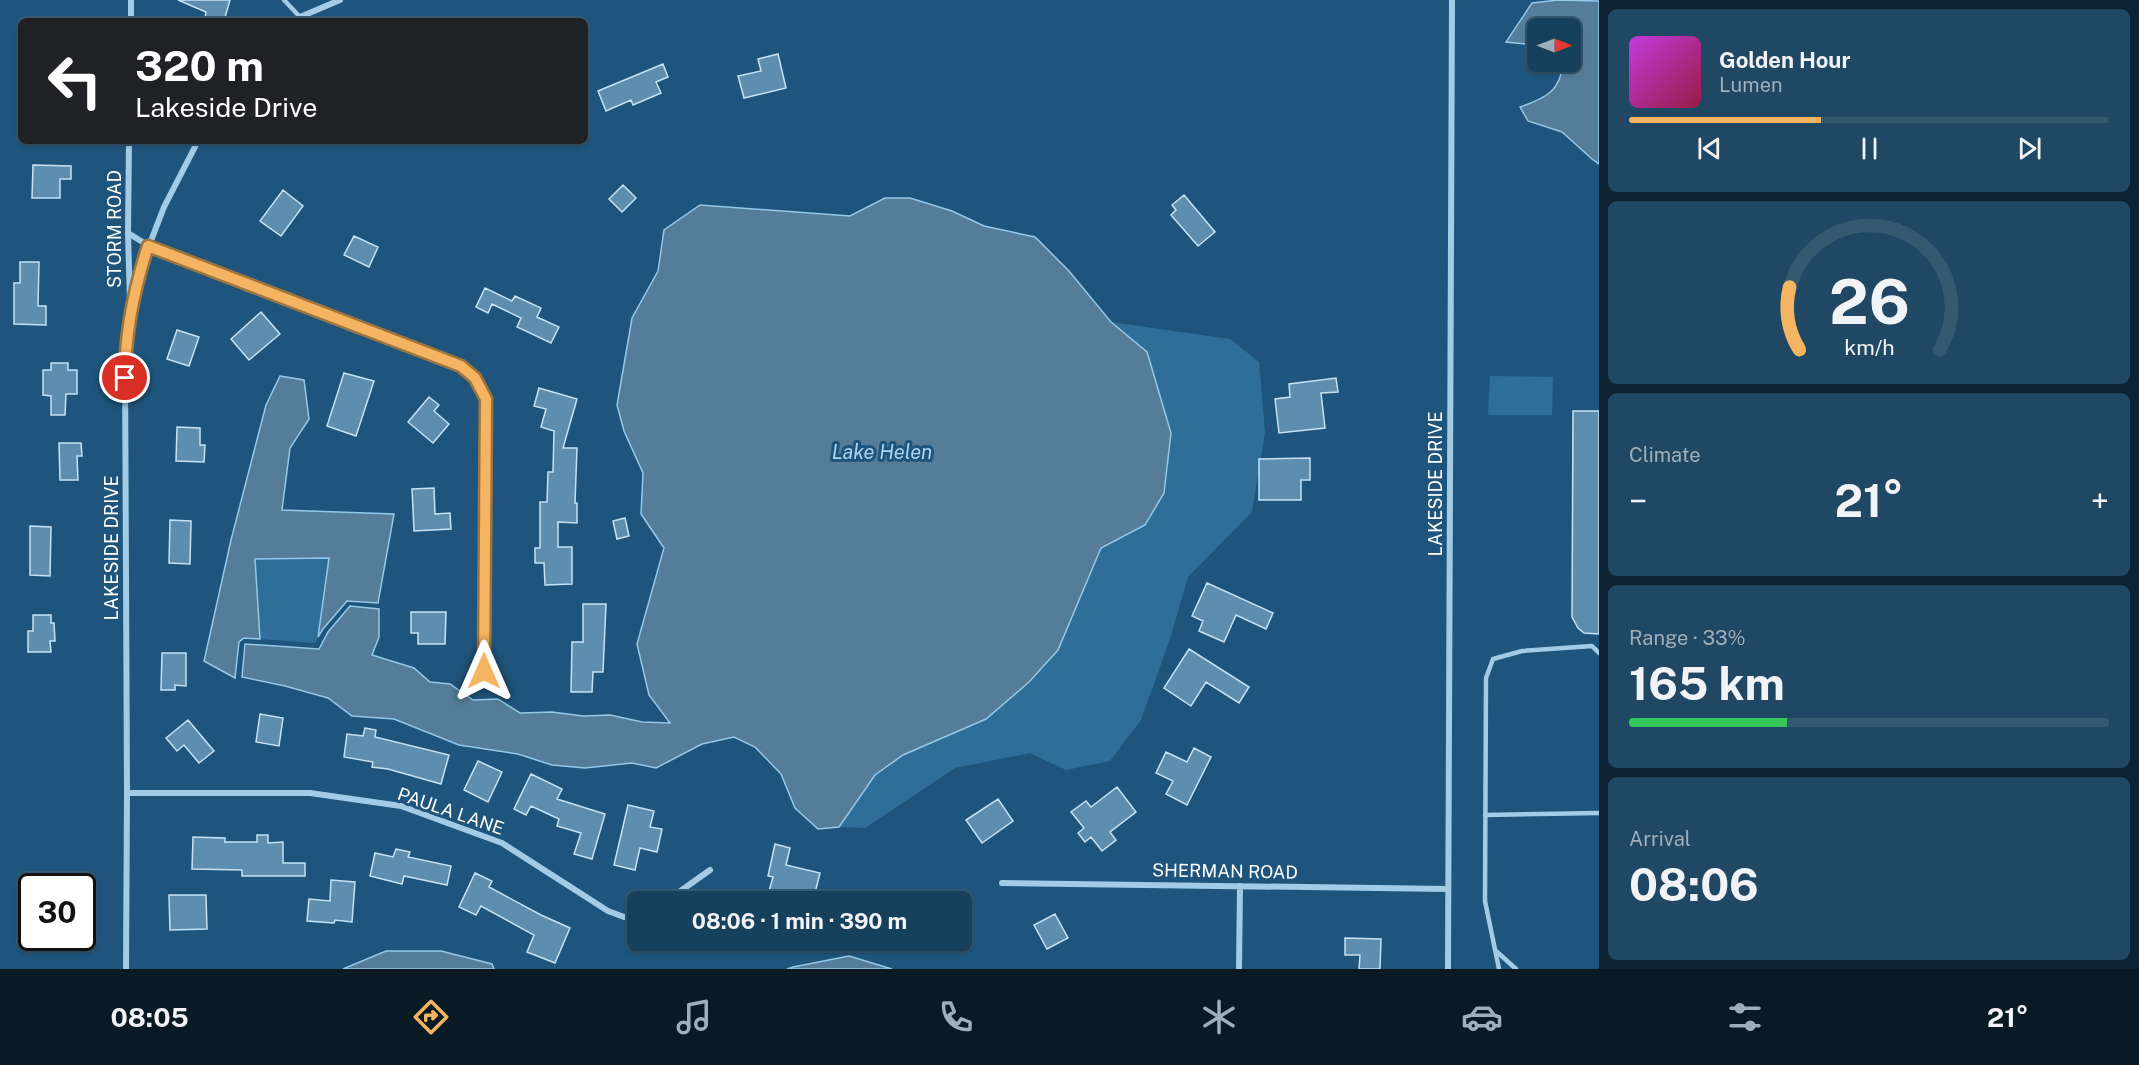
<!DOCTYPE html>
<meta charset="utf-8">
<style>
:root{--surface:#17405d;--page:#204763;--text:#f1f3f6;--muted:#9eafbc;--line:#365972;--accent:#f4b461}
body{margin:0;font-family:"Public Sans",sans-serif;background:var(--page);color:var(--text);height:100vh;display:flex;flex-direction:column;font-size:22px;white-space:nowrap}
*{box-sizing:border-box;margin:0}
p{font-size:20px;color:var(--muted)}
.icon{flex:none;width:33px;height:33px;fill:none;stroke:currentColor;stroke-width:2;stroke-linecap:round;stroke-linejoin:round}
.map{position:relative;flex:1;overflow:hidden}
.details{display:flex;flex-direction:column;gap:9px;padding:9px;background:#0d2333;width:540px}
.details>*{flex:none}
.banner{position:absolute;left:18px;top:18px;width:570px;height:126px;border-radius:9px;box-shadow:0 2px 4px #0004,0 0 0 2px var(--line);background:#202124;color:#fff;overflow:hidden}
.needle{width:39px;rotate:90deg}
.controls{position:absolute;left:1527px;top:18px;display:grid;gap:12px}
.controls a{display:grid;place-items:center;width:54px;height:54px;border-radius:9px;background:var(--surface);box-shadow:0 2px 4px #0004,0 0 0 2px var(--line);font-size:30px}
.speed{position:absolute;left:18px;top:873px;display:flex;gap:12px;font-size:30px;font-weight:700;text-align:center}
.speed>*{display:grid;place-content:center;width:78px;height:78px;border-radius:50%;background:var(--surface);box-shadow:0 2px 4px #0004,0 0 0 2px var(--line);line-height:1}
.speed .limit{border:3px solid #111;border-radius:9px;background:#fff;color:#111}
.pin{position:absolute;display:grid;place-items:center;width:51px;height:51px;color:#fff;margin:-26px;border:3px solid #fff;border-radius:50%;box-shadow:0 2px 6px #0007}
.me{position:absolute;width:66px;margin:-33px;rotate:0deg;stroke-linejoin:round;filter:drop-shadow(0 0 4px #0008)}
.turn{display:flex;align-items:center;gap:21px;height:126px;padding:0 18px;font-size:27px}
.turn .icon{width:78px;height:78px;stroke-width:2.5}
.turn b{display:block;font-size:42px;line-height:51px}
.big{font-size:45px;font-weight:700;line-height:1.1}
.details .tile{flex:1;display:flex;flex-direction:column;justify-content:center;gap:9px;min-width:0;padding:0 21px;border-radius:9px;background:var(--page)}
.details .dial{align-items:center;gap:0}
.dial svg{height:156px;overflow:visible;fill:none;stroke:var(--line);stroke-width:7;stroke-linecap:round;text-anchor:middle}
.dial text{fill:var(--text);stroke:none}
.song{display:flex;align-items:center;gap:18px}
.cover{width:72px;height:72px;border-radius:9px;background:linear-gradient(135deg,hsl(290 70% 55%),hsl(340 70% 35%))}
.played{height:6px;border-radius:3px;background:linear-gradient(90deg,var(--accent) 40%,var(--line) 40%)}
.keys{display:flex;justify-content:space-around;direction:ltr}
.heat{display:flex;justify-content:space-between;align-items:center;font-size:33px;direction:ltr}
.charge{height:9px;border-radius:4px;background:linear-gradient(90deg,#34c759 33%,var(--line) 0)}
.trip{position:absolute;left:627px;top:891px;width:345px;height:60px;border-radius:9px;background:var(--surface);box-shadow:0 2px 4px #0004,0 0 0 2px var(--line);font-weight:700;line-height:60px;text-align:center}
.menu{display:flex;height:96px;justify-content:space-around;align-items:center;background:#091a25;color:var(--muted)}
.menu .icon{width:42px;height:42px}
.menu .on{color:var(--accent)}
.menu b{font-size:27px;color:var(--text)}
main{display:flex;flex:1;min-height:0}
.map>svg:first-child{display:block}
.green{fill:#2f6e98}
.water{fill:#557d99;stroke:#95c8e8;stroke-width:1.5}
.building{fill:#5d8eaf;stroke:#c5e2f5;stroke-width:1.5}
.lines{fill:none;stroke-linecap:round;stroke-linejoin:round}
.service{stroke:#a1cbe6;stroke-width:4.5}
.minor{stroke:#a1cbe6;stroke-width:6}
.route-casing{stroke:#9f753f;stroke-width:15}
.route{stroke:#f4b461;stroke-width:10}
.labels{text-anchor:middle;dominant-baseline:central;stroke-width:6;stroke-linejoin:round;paint-order:stroke}
.street-label{font-size:18px;fill:#fff;stroke:#1f557c}
.water-label{font-size:20px;font-style:italic;fill:#acd4ee;stroke:#1f557c}
</style>
<main>
<div class="map">
<svg width="1599" height="969" viewBox="0 0 1599 969">
<rect width="100%" height="100%" fill="#1f557c"/>
<path class="green" d="M1111 322 1230 339 1259 362 1265 432 1252 512 1188 577 1170 639 1141 720 1110 761 1066 770 1030 753 955 768 865 828 839 827 875 775 903 755 986 719 1029 682 1058 650 1101 548 1145 525 1171 433 1147 352Z
M1490 376 1553 377 1552 415H1488Z
M329 558 318 637 315 643 260 639 255 559Z"/>
<path class="water" d="M1558 0 1599 1V164L1592 159 1562 132 1528 121 1520 107C1546 98 1561 91 1563 62H1570V28H1538L1537 45 1506 42 1532 3Z
M885 198H910L952 211 984 226 1035 237 1069 271 1111 322 1147 352 1171 433 1164 493 1145 525 1101 548 1058 650 1029 682 986 719 903 755 875 775 839 827 818 829 795 808 781 774 755 747 734 737 702 744 656 768 632 763 585 768 552 765 518 754 459 745 394 719 352 716 328 698 285 686 242 677 245 644 319 649 328 632 350 606 379 609V637L372 655 414 668 430 682 450 684 473 700 498 699 520 713 552 712 583 716 610 715 642 722 670 723 649 695 637 644 664 548 641 514 643 473 624 431 617 405 632 318 658 271 664 230 700 205 850 216Z
M280 376 304 380 309 419 290 448 282 510 394 514 378 603 347 601 323 629 318 637 329 558 255 559 260 639 244 638 239 642 235 678 204 661 231 540 266 405Z
M386 951H441L492 964 494 969H343Z
M849 956 892 969H787L793 967Z"/>
<path class="building" d="M178 0H230L224 21 205 18 206 12Z
M778 54 786 88 744 98 738 76 761 71 758 59Z
M663 64 668 77 656 82 661 93 633 105 631 100 606 111 598 91Z
M33 165 71 166V179H60V198H32Z
M623 185 636 198 622 212 609 199Z
M283 190 303 206 281 236 260 221Z
M1184 195 1215 232 1198 246 1171 215 1176 210 1172 205Z
M354 236 378 247 369 267 344 255Z
M20 262H39L38 306H46V325L14 324V283H20Z
M485 288 512 301 515 296 541 308 537 317 559 327 551 343 517 327 521 318 492 304 488 313 476 307Z
M261 312 280 334 249 360 231 339Z
M177 330 199 337 189 366 167 359Z
M51 363H68V370H77V394H66L65 415H51V396L43 395V370H51Z
M344 373 374 381 356 436 327 426Z
M1336 378 1338 392 1321 393 1325 428 1279 433 1275 399 1290 397 1289 384Z
M539 388 577 399 563 448H577L575 503H577V523L558 522V547H572V584L545 585 544 563H535V548H540V502H547L548 472H553L554 431 541 427 546 409 534 406Z
M429 397 439 405 434 411 449 424 433 443 408 422Z
M1573 411H1599V634L1584 633 1578 628 1572 617Z
M177 427 200 428V445H205L204 462 176 461Z
M59 443H81L82 456H77L78 480H60Z
M1310 458V480H1301V500H1259V459Z
M434 488 435 514 450 513 451 529 414 531 412 489Z
M625 518 629 536 617 539 613 521Z
M170 520 191 521 190 564 169 563Z
M30 526 51 527 50 576 30 575Z
M1207 583 1273 613 1266 629 1236 615 1224 642 1199 631 1203 621 1192 616Z
M583 604H606L603 672H593L592 692H571L572 642H583Z
M411 612H446L445 644H418V633H411Z
M33 615H51V623H54L55 641H50L51 652H28V631H33Z
M1189 649 1249 687 1239 703 1206 682 1191 706 1164 688Z
M162 653H186V686L175 685V690H161Z
M260 714 283 718 279 746 256 742Z
M188 720 214 751 199 763 184 745 177 751 166 738Z
M365 728 376 730 375 737 449 755 441 784 388 769 372 767 373 762 344 757 347 734 363 736Z
M1194 748 1211 757 1187 805 1166 794 1173 781 1156 773 1166 752 1187 762Z
M478 761 502 772 488 802 464 790Z
M531 774 562 789 557 799 605 814 592 859 574 854 581 833 557 826 559 819 531 806 526 815 514 809Z
M1117 787 1136 812 1110 832 1116 840 1102 851 1091 837 1085 842 1078 833 1084 828 1071 812 1086 801 1091 807Z
M998 799 1013 821 982 843 966 820Z
M628 805 654 811 650 827 662 829 657 852 640 848 635 870 614 865Z
M257 835H268V843L283 842V863H305V876H242V870L192 869 193 837 225 838V842H257Z
M775 844 790 848 786 865 820 873 813 901 769 891 773 877 768 876Z
M396 849 410 852 408 857 451 866 447 885 404 876 402 884 370 876 375 853 393 857Z
M475 873 492 881 489 887 541 915 570 928 555 963 527 952 534 935 481 906 476 915 459 907Z
M331 880 355 882 352 922 335 920 334 923 307 921 309 899 330 901Z
M169 895H206L207 929 170 930Z
M1055 914 1068 938 1047 949 1034 925Z
M1345 938 1381 939 1380 969H1359L1360 955H1345Z"/>
<g class="lines">
<path class="service" d="M284 0 300 17
M1485 815 1599 813
M1496 951 1516 969
M1499 969 1485 901 1486 678 1493 659 1522 651 1592 646 1599 653"/>
<path class="minor" d="M131 21V0
M297 21 300 17 340 0
M129 141 128 233 130 302
M128 233 149 246 461 366 475 378 486 399 484 671
M127 793H310L401 806 502 843 608 911 624 917 638 915
M1002 883 1448 889
M665 902 710 870
M126 969 127 793 125 360 137 281 149 246 164 207 198 141
M1239 969 1240 886
M1448 969 1452 0"/>
</g>
<g class="lines">
<g class="route-casing">
<path id="route" d="M125 378C125 333 134 289 148 246L461 366 475 378 486 399 484 671"/>
</g>
<use href="#route" class="route"/>
</g>
<g class="labels">
<g class="street-label">
<text transform="translate(114 229) rotate(-90)">STORM ROAD</text>
<text transform="translate(1435 484) rotate(-90)">LAKESIDE DRIVE</text>
<text transform="translate(111 548) rotate(-90)">LAKESIDE DRIVE</text>
<text transform="translate(451 811) rotate(19)">PAULA LANE</text>
<text transform="translate(1225 871) rotate(1)">SHERMAN ROAD</text>
</g>
<g class="water-label">
<text x="882" y="452">Lake Helen</text>
</g>
</g>
</svg>
<div class="controls">
<a><svg class="needle" viewBox="-14 -14 28 28"><path d="M0-13l5 13h-10z" fill="#e53935"/><path d="M0 13l5-13h-10z" fill="#9eafbc"/></svg></a>
</div>
<div class="speed"><div class="limit">30</div></div>
<div class="pin" style="left:125px;top:378px;background:#d93025"><svg class="icon" aria-label="arrive" viewBox="0 0 24 24"><path d="M6 21V4h12l-3 4 3 4H6"/></svg></div>
<svg class="me" style="left:484px;top:671px" viewBox="-20 -20 40 40"><path d="M0-17L14 15 0 8-14 15z" fill="#f4b461" stroke="#fff" stroke-width="4"/></svg>
<div class="trip">08:06 · 1 min · 390 m</div>
<div class="banner">
<div class="turn"><svg class="icon" aria-label="left" viewBox="0 0 24 24"><path d="M17 20v-9H6M10 6l-5 5 5 5"/></svg><div><b>320 m</b>Lakeside Drive</div></div>
</div>
</div>
<section class="details">
<div class="tile">
<div class="song"><i class="cover"></i><div><b>Golden Hour</b><p>Lumen</p></div></div>
<div class="played"></div>
<div class="keys"><svg class="icon" aria-label="previous" viewBox="0 0 24 24"><path d="M18 5L8 12l10 7zM5 5v14"/></svg><svg class="icon" aria-label="pause" viewBox="0 0 24 24"><path d="M8 5v14M16 5v14"/></svg><svg class="icon" aria-label="next" viewBox="0 0 24 24"><path d="M6 5l10 7-10 7zM19 5v14"/></svg></div>
</div>
<div class="tile dial"><svg viewBox="0 0 100 80">
<path d="M14 69A42 42 0 1 1 86 69"/>
<path d="M14 69A42 42 0 0 1 9 37" stroke="#f4b461"/>
<text x="50" y="56" font-size="32" font-weight="700">26</text>
<text x="50" y="72" font-size="11">km/h</text>
</svg></div>
<div class="tile"><p>Climate</p>
<div class="heat"><a>−</a><b class="big">21°</b><a>+</a></div>
</div>
<div class="tile"><p>Range · 33%</p><b class="big">165 km</b><div class="charge"></div></div>
<div class="tile"><p>Arrival</p><b class="big">08:06</b></div>
</section>
</main>
<nav class="menu">
<b>08:05</b>
<svg class="icon on" aria-label="directions" viewBox="0 0 24 24"><path d="M12 3l9 9-9 9-9-9zM9 14v-3h6M13 9l2 2-2 2"/></svg>
<svg class="icon" aria-label="music" viewBox="0 0 24 24"><path d="M9 18V5l10-2v13"/><circle cx="6" cy="18" r="3"/><circle cx="16" cy="16" r="3"/></svg>
<svg class="icon" aria-label="phone" viewBox="0 0 24 24"><path d="M5 4h4l2 5-3 2q2 4 5 5l2-3 5 2v4C11 20 4 13 5 4z"/></svg>
<svg class="icon" aria-label="climate" viewBox="0 0 24 24"><path d="M12 3v18M4 7l16 10M4 17L20 7"/></svg>
<svg class="icon" aria-label="car" viewBox="0 0 24 24"><path d="M5 17H2v-5l4-1 3-4h7l3 4 3 1v5h-3M9 17h6M6 11h13"/><circle cx="7" cy="17" r="2"/><circle cx="17" cy="17" r="2"/></svg>
<svg class="icon" aria-label="filters" viewBox="0 0 24 24"><path d="M4 7h16M4 17h16"/><circle cx="9" cy="7" r="2"/><circle cx="15" cy="17" r="2"/></svg>
<b>21°</b>
</nav>
